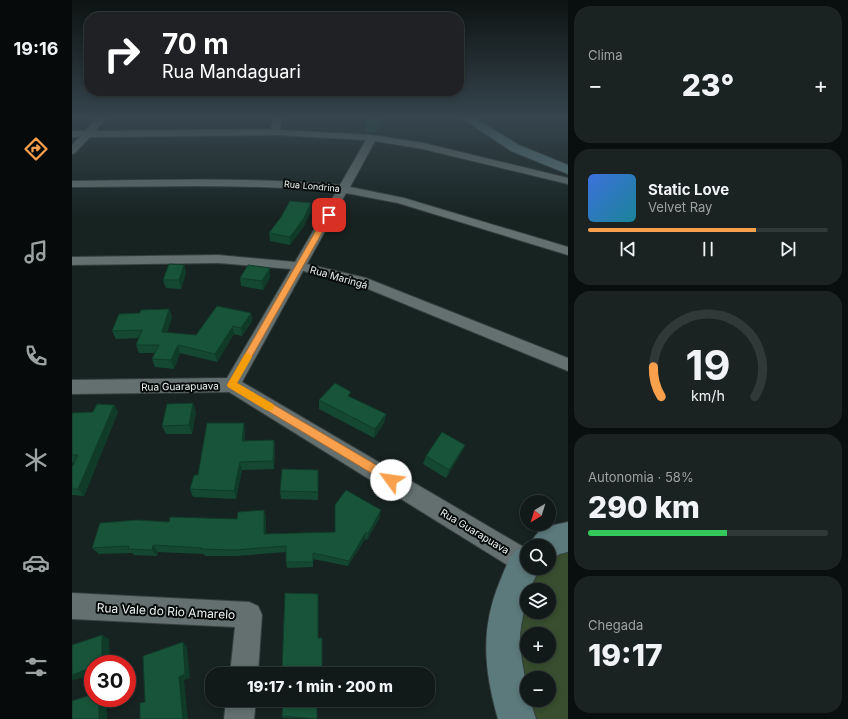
<!DOCTYPE html>
<html lang="pt">
<meta charset="utf-8">
<style>
:root{--surface:#111a19;--page:#1a2322;--text:#f1f3f6;--muted:#9ca1a2;--line:#303838;--accent:#f8a04b}
body{margin:0;font-family:Inter,sans-serif;background:var(--page);color:var(--text);height:100vh;display:flex;flex-direction:column;font-size:15px;white-space:nowrap}
*{box-sizing:border-box;margin:0}
p{font-size:13px;color:var(--muted)}
.icon{flex:none;width:22px;height:22px;fill:none;stroke:currentColor;stroke-width:2;stroke-linecap:round;stroke-linejoin:round}
.map{position:relative;flex:1;overflow:hidden}
.side{display:flex;flex-direction:column;gap:6px;padding:6px;background:#090e0e;width:280px}
.side>*{flex:none}
.guide{position:absolute;left:12px;top:12px;width:380px;height:84px;border-radius:16px;box-shadow:0 2px 6px #0003,0 0 0 1px var(--line);background:#202124;color:#fff;overflow:hidden}
.needle{width:26px;rotate:218deg}
.controls{position:absolute;left:448px;top:495px;display:grid;gap:8px}
.controls a{display:grid;place-items:center;width:36px;height:36px;border-radius:50%;background:var(--surface);box-shadow:0 2px 6px #0003,0 0 0 1px var(--line);font-size:20px}
.speed{position:absolute;left:12px;top:655px;display:flex;gap:8px;font-size:20px;font-weight:700;text-align:center}
.speed>*{display:grid;place-content:center;width:52px;height:52px;border-radius:50%;background:var(--surface);box-shadow:0 2px 6px #0003,0 0 0 1px var(--line);line-height:1}
.speed .limit{border:6px solid #d22;background:#fff;color:#111}
.pin{position:absolute;display:grid;place-items:center;width:34px;height:34px;color:#fff;margin:-17px;border-radius:8px;box-shadow:0 2px 6px #0006}
.me{position:absolute;width:44px;margin:-22px;rotate:301deg;stroke-linejoin:round;filter:drop-shadow(0 0 3px #0008)}
.turn{display:flex;align-items:center;gap:14px;height:84px;padding:0 12px;font-size:18px}
.turn .icon{width:52px;height:52px;stroke-width:2.5}
.turn b{display:block;font-size:28px;line-height:34px}
.big{font-size:30px;font-weight:800;line-height:1.1}
.side .widget{flex:1;display:flex;flex-direction:column;justify-content:center;gap:6px;min-width:0;padding:0 14px;border-radius:16px;background:var(--page)}
.side .dial{align-items:center;gap:0}
.dial svg{height:104px;overflow:visible;fill:none;stroke:var(--line);stroke-width:7;stroke-linecap:round;text-anchor:middle}
.dial text{fill:var(--text);stroke:none}
.song{display:flex;align-items:center;gap:12px}
.cover{width:48px;height:48px;border-radius:6px;background:linear-gradient(135deg,hsl(220 70% 55%),hsl(190 70% 35%))}
.played{height:4px;border-radius:2px;background:linear-gradient(90deg,var(--accent) 70%,var(--line) 70%)}
.keys{display:flex;justify-content:space-around;direction:ltr}
.heat{display:flex;justify-content:space-between;align-items:center;font-size:22px;direction:ltr}
.charge{height:6px;border-radius:3px;background:linear-gradient(90deg,#34c759 58%,var(--line) 0)}
.trip{position:absolute;left:133px;top:667px;width:230px;height:40px;border-radius:16px;background:var(--surface);box-shadow:0 2px 6px #0003,0 0 0 1px var(--line);font-weight:800;line-height:40px;text-align:center}
main{display:flex;flex:1;min-height:0}
.menu{display:flex;flex-direction:column;width:72px;justify-content:space-around;align-items:center;background:#070a0a;color:var(--muted)}
.menu .icon{width:28px;height:28px}
.menu .current{color:var(--accent)}
.menu b{font-size:18px;color:var(--text)}
.map>svg:first-child{display:block}
.green{fill:#384e2e;fill-rule:evenodd}
.lines{fill:none;stroke-linecap:round;stroke-linejoin:round}
.street-casing{stroke:#363f3e;stroke-width:2}
.secondary-casing{stroke:#363f3e;stroke-width:2}
.street{fill:#63706f;fill-rule:evenodd}
.secondary{fill:#5c797c;fill-rule:evenodd}
.wall{fill:#144832}
.shaded-wall{fill:#103b29}
.building{fill:#17543a;stroke:#103b29}
.route{fill:#f8a04b;stroke:#a16831}
.slow{fill:#f59e0b}
.labels{text-anchor:middle;dominant-baseline:central;stroke-width:4;stroke-linejoin:round;paint-order:stroke}
.far-street-label{font-size:9px;fill:#edf4f3;stroke:#060b0a}
.street-label{font-size:10px;fill:#edf4f3;stroke:#060b0a}
.near-street-label{font-size:12px;fill:#edf4f3;stroke:#060b0a}
</style>
<main>
<nav class="menu">
<b>19:16</b>
<svg class="icon current" aria-label="directions" viewBox="0 0 24 24"><path d="M12 3l9 9-9 9-9-9zM9 14v-3h6M13 9l2 2-2 2"/></svg>
<svg class="icon" aria-label="music" viewBox="0 0 24 24"><path d="M9 18V5l10-2v13"/><circle cx="6" cy="18" r="3"/><circle cx="16" cy="16" r="3"/></svg>
<svg class="icon" aria-label="phone" viewBox="0 0 24 24"><path d="M5 4h4l2 5-3 2q2 4 5 5l2-3 5 2v4C11 20 4 13 5 4z"/></svg>
<svg class="icon" aria-label="climate" viewBox="0 0 24 24"><path d="M12 3v18M4 7l16 10M4 17L20 7"/></svg>
<svg class="icon" aria-label="car" viewBox="0 0 24 24"><path d="M5 17H2v-5l4-1 3-4h7l3 4 3 1v5h-3M9 17h6M6 11h13"/><circle cx="7" cy="17" r="2"/><circle cx="17" cy="17" r="2"/></svg>
<svg class="icon" aria-label="filters" viewBox="0 0 24 24"><path d="M4 7h16M4 17h16"/><circle cx="9" cy="7" r="2"/><circle cx="15" cy="17" r="2"/></svg>
</nav>
<div class="map">
<svg width="496" height="719" viewBox="0 0 496 719">
<rect width="100%" height="100%" fill="#172321"/>
<path class="green" d="M496 543V719H451L437 652 460 568H477V552ZM455 590H477V612H455ZM455 634H477V656H455ZM455 678H477V700H455Z"/>
<g class="lines">
<g class="street-casing">
<path id="street" d="M26 117H35L23 131 199 129 201 117H209L208 130 300 135 351 143 496 178V184L351 149 303 141 278 187 332 198 496 247V255L326 203 274 193 235 264 294 278 496 358V371L284 284 231 271 170 382 455 549V568H464L463 571 454 574 445 571 157 392 0 394V380L155 378 219 269 146 263 0 265V257L146 255 223 262 264 192C176 183 88 187 0 187V181C89 180 179 177 268 185L294 140 203 135 18 137 3 153 0 154V145L8 137H0V131H13Z
M0 593 177 602 186 606 190 615 186 674H158L163 627 0 619Z
M154 700H184L182 719H152Z"/>
</g>
<g class="secondary-casing">
<path id="secondary" d="M388 117H401L447 145 496 165V174L439 151Z
M496 522V552L488 554 477 560V546H458C465 527 477 526 496 522Z
M455 546V568H468L457 590H455C455 605 448 622 448 639 448 660 455 679 455 700H458L464 719H426C412 670 408 629 428 581 432 572 436 558 444 551 446 549 452 548 455 546Z"/>
</g>
<use href="#street" class="street"/>
<use href="#secondary" class="secondary"/>
</g>
<path class="wall" d="M293 117H309V125L303 133 294 132Z
M239 211 232 226 218 245 198 241 197 233Z
M112 265 114 273 109 289 94 288 91 280Z
M198 268V277L191 290 169 286 168 278Z
M97 309 100 317 95 333 124 335 179 313 180 321 170 336 162 334 145 362 108 353 102 369 83 367 80 359 83 353H67L64 345 67 338 44 339 40 331 68 313Z
M279 397 314 414 312 423 302 438 247 409V400Z
M42 405 46 412 12 496 0 495V467L2 462 0 463V413L21 412Z
M124 412 120 434H94L90 426Z
M173 431 172 441 202 440 203 449 202 469 170 470 164 499 121 497 118 489 126 475Z
M393 445 389 453 374 478 351 464 354 456Z
M246 470V500L209 499 208 491Z
M263 505 308 517 295 540 293 539 276 566 241 559V567L215 568 214 562V552L165 556H133L132 554 86 552 85 556 62 555 60 553 27 554 20 548 97 522 165 519 192 510 194 517V534L263 532Z
M246 638H250V674H211L210 671Z
M211 700 245 719 211 718 210 716Z"/>
<path class="shaded-wall" d="M310 119 309 125 303 133 304 127Z
M239 203V211L232 226 218 245V237Z
M112 265 114 273 109 289 107 280Z
M198 268V277L191 290 190 281Z
M97 309 100 317 93 340 90 332Z
M179 313 180 321 170 336 169 328Z
M161 326 162 334 145 362 143 354Z
M106 345 108 353 102 369 99 360Z
M121 403 124 412 120 434 117 425Z
M42 405 46 412 12 496 6 489Z
M314 414 312 423 302 438 303 429Z
M172 423 173 431 172 450 170 441Z
M202 440 203 449 202 469 201 461Z
M393 445 389 453 374 478 377 470Z
M168 462 170 470 164 499 162 491Z
M192 510 194 517V540L192 534Z
M309 510 308 517 295 540 296 534Z
M294 532 293 539 276 566 277 561Z
M81 545 86 552 85 556 80 550Z
M30 635 37 639 38 664H30Z
M111 642 115 647 118 678 112 680 116 719H111L107 677Z
M21 667V674L2 680H0V675Z
M27 698H35V719H27Z"/>
<path class="building" d="M294 117H309L310 119 304 127 294 126Z
M218 201 239 203 232 218 218 237 197 233 209 217Z
M97 264 112 265 107 280H91Z
M176 265 198 268 190 281 168 278Z
M145 306 179 313 169 328 161 326 143 354 106 345 99 360 80 359 87 345H64L70 330 40 331 47 314 68 313 69 310 97 309 90 332 124 335Z
M263 383 279 392 276 396 314 414 303 429 247 400Z
M121 403 117 425 90 426 95 404Z
M25 404 42 405 6 489H0V467L6 455H0V413L21 412Z
M135 423H172L170 441 202 440 201 461 168 462 162 491 118 489 122 475H126Z
M370 432 393 445 377 470 354 456Z
M210 469 246 470V492L208 491Z
M274 490 309 510 296 534 294 532 277 561 241 553V562H214V546L163 550 130 549V548L81 545 80 550 56 549 57 546 20 548 28 523 65 520 97 522 98 517 165 519 166 512 192 510V534L263 532V505Z
M213 593 246 594V638H250V670H246V674H214V671H210Z
M30 635V664H21V667L0 675V645Z
M111 642 113 674 107 677 111 719H68V703L73 702 71 656Z
M21 694V698H27V719H0V701Z
M211 700H245V719L210 716Z"/>
<linearGradient id="sky" x2="0" y2="1"><stop stop-color="#0d1312"/><stop offset="0.54" stop-color="#36454e"/><stop offset="1" stop-color="#36454e" stop-opacity="0"/></linearGradient>
<rect width="496" height="218" fill="url(#sky)"/>
<path class="route" d="M254 213 260 215 165 383 323 476 324 480 323 484 319 485 156 387 155 385Z"/>
<path class="slow" d="M176 353 180 357 165 383 201 404 202 407 201 410H194L156 387 155 385 173 354Z"/>
<g class="labels">
<g class="far-street-label">
<text transform="translate(240 186) rotate(5)">Rua Londrina</text>
</g>
<g class="street-label">
<text transform="translate(267 277) rotate(16)">Rua Maringá</text>
<text transform="translate(108 386) rotate(-1)">Rua Guarapuava</text>
<text transform="translate(403 531) rotate(31)">Rua Guarapuava</text>
</g>
<g class="near-street-label">
<text transform="translate(94 611) rotate(3)">Rua Vale do Rio Amarelo</text>
</g>
</g>
</svg>
<div class="controls">
<a><svg class="needle" viewBox="-14 -14 28 28"><path d="M0-13l5 13h-10z" fill="#e53935"/><path d="M0 13l5-13h-10z" fill="#9ca1a2"/></svg></a>
<a><svg class="icon" aria-label="search" viewBox="0 0 24 24"><circle cx="10" cy="10" r="6"/><path d="M15 15l6 6"/></svg></a>
<a><svg class="icon" aria-label="layers" viewBox="0 0 24 24"><path d="M12 4l9 5-9 5-9-5zM3 14l9 5 9-5"/></svg></a>
<a>+</a>
<a>−</a>
</div>
<div class="speed"><div class="limit">30</div></div>
<div class="pin" style="left:257px;top:215px;background:#d93025"><svg class="icon" aria-label="arrive" viewBox="0 0 24 24"><path d="M6 21V4h12l-3 4 3 4H6"/></svg></div>
<svg class="me" style="left:319px;top:480px" viewBox="-20 -20 40 40"><circle r="19" fill="#fff"/><path d="M0-13L10 11 0 6-10 11z" fill="#f8a04b"/></svg>
<div class="trip">19:17 · 1 min · 200 m</div>
<div class="guide">
<div class="turn"><svg class="icon" aria-label="right" viewBox="0 0 24 24"><path d="M7 20v-9h11M14 6l5 5-5 5"/></svg><div><b>70 m</b>Rua Mandaguari</div></div>
</div>
</div>
<section class="side">
<div class="widget"><p>Clima</p>
<div class="heat"><a>−</a><b class="big">23°</b><a>+</a></div>
</div>
<div class="widget">
<div class="song"><i class="cover"></i><div><b>Static Love</b><p>Velvet Ray</p></div></div>
<div class="played"></div>
<div class="keys"><svg class="icon" aria-label="previous" viewBox="0 0 24 24"><path d="M18 5L8 12l10 7zM5 5v14"/></svg><svg class="icon" aria-label="pause" viewBox="0 0 24 24"><path d="M8 5v14M16 5v14"/></svg><svg class="icon" aria-label="next" viewBox="0 0 24 24"><path d="M6 5l10 7-10 7zM19 5v14"/></svg></div>
</div>
<div class="widget dial"><svg viewBox="0 0 100 80">
<path d="M14 69A42 42 0 1 1 86 69"/>
<path d="M14 69A42 42 0 0 1 8 46" stroke="#f8a04b"/>
<text x="50" y="56" font-size="32" font-weight="700">19</text>
<text x="50" y="72" font-size="11">km/h</text>
</svg></div>
<div class="widget"><p>Autonomia · 58%</p><b class="big">290 km</b><div class="charge"></div></div>
<div class="widget"><p>Chegada</p><b class="big">19:17</b></div>
</section>
</main>
